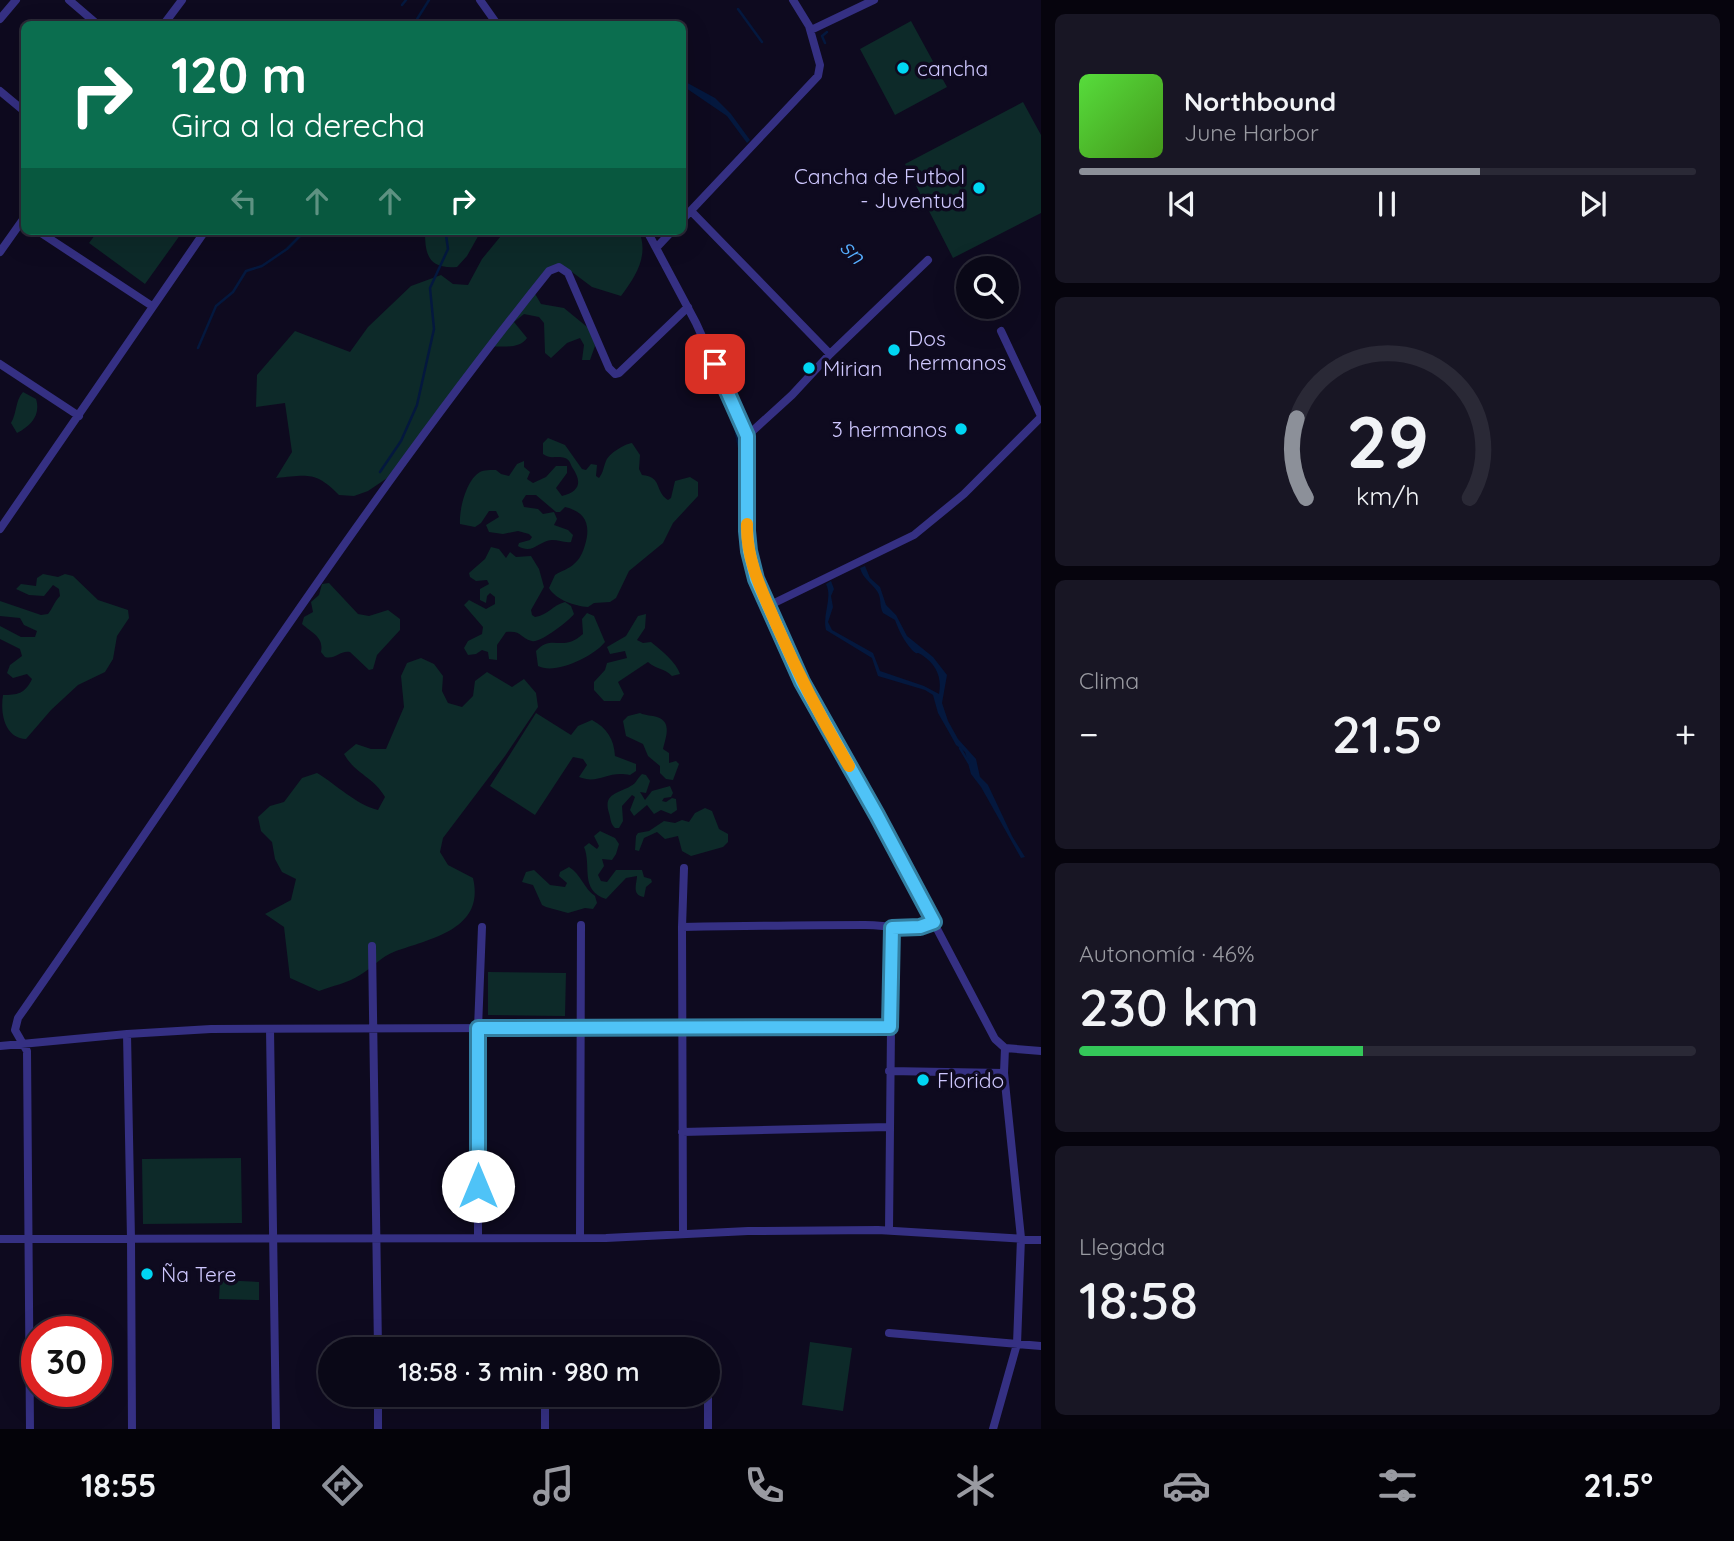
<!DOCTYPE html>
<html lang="es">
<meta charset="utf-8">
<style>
:root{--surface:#0a0817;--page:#181624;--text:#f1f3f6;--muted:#999aa1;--line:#2a2936;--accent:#8c9099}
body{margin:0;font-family:Quicksand,sans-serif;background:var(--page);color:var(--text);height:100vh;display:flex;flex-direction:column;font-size:26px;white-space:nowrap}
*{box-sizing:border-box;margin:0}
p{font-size:23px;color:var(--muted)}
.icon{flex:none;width:38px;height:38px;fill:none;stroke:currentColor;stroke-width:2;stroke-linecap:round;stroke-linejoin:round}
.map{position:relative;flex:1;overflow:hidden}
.details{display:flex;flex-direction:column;gap:14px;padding:14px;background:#06040d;width:693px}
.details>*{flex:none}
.hud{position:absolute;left:21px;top:21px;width:665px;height:214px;border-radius:10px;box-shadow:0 7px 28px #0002,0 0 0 2px var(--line);background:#0b6e4f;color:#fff;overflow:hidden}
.buttons{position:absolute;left:956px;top:256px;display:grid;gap:14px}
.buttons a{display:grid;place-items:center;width:63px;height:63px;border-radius:50%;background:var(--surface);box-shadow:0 7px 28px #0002,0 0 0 2px var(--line);font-size:35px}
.speed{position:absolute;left:21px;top:1316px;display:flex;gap:14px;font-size:35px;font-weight:700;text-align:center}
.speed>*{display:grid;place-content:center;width:91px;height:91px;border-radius:50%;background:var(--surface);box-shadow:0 7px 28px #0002,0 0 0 2px var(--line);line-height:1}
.speed .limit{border:10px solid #d22;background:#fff;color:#111}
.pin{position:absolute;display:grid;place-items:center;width:60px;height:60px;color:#fff;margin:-30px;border-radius:14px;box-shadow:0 4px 10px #0006}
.me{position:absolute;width:77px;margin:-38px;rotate:0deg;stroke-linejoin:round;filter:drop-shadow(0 0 5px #0008)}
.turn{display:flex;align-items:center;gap:24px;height:147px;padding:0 35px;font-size:32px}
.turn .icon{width:91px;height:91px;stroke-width:2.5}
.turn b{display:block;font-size:49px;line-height:60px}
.lanes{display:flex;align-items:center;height:66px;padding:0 35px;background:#0003;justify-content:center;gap:35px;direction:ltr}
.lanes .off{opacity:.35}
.big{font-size:52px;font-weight:600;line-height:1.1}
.details .widget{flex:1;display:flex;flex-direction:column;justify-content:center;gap:10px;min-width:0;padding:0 24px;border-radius:10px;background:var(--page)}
.details .dial{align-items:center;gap:0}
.dial svg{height:182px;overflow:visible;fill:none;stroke:var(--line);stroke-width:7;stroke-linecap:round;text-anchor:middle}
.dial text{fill:var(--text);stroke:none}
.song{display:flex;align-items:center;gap:21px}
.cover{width:84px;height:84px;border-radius:10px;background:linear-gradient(135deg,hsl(110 70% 55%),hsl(100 70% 35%))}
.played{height:7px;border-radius:4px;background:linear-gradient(90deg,var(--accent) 65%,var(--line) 65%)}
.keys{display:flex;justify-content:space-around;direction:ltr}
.heat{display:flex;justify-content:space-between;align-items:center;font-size:38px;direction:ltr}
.charge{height:10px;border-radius:5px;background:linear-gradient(90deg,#34c759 46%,var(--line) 0)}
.trip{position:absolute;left:318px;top:1337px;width:402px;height:70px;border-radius:35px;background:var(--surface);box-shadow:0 7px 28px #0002,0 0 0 2px var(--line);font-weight:600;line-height:70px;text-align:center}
.menu{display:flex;height:112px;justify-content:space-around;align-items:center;background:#040309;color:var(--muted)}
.menu .icon{width:49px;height:49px}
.menu .current{color:var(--accent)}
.menu b{font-size:32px;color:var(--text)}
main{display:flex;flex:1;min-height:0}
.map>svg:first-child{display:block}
.green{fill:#0d2a29}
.water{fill:#04183e}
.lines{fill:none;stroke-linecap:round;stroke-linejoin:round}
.stream{stroke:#04183e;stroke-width:2.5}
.street{stroke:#353083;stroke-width:8}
.route-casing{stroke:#337fa1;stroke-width:18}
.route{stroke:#4fc3f7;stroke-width:12}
.slow{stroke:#f59e0b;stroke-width:12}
.poi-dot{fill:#00d6f3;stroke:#0e0a1f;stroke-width:2.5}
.labels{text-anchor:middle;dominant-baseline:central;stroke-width:7;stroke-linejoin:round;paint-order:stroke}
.poi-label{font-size:21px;fill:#cfc8ff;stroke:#0e0a1f;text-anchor:start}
.water-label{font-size:23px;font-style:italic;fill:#56aeff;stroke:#0e0a1f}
</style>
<main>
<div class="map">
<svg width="1041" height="1429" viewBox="0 0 1041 1429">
<rect width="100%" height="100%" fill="#0e0a1f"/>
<path class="green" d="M911 21 947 87 895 115 860 49Z
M1023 102 1041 135V213L953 258 905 164Z
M98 231H183L145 284 89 243Z
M425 231H481L467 256 457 267C429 269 425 256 425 231Z
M505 231H639C649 256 636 276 621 296L592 287 568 269 552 270 534 292 541 304 564 308 592 331 595 346 590 360H582L584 345 580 338 567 343 551 358 545 353 544 323 539 317 524 314 514 322 527 338C519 350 503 345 490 347L437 416 405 466 368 491 354 496 339 495C316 471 307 475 276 478L292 452 285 403 256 407 257 375 295 331 350 352 368 327 411 286 441 275 453 284 468 285 482 259Z
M23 392 36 399C41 415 31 426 17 433L11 423C17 413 15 401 23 392Z
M548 438 565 445 582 469 586 470 591 464 597 465 596 476 599 478C604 471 603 468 606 461 609 453 625 444 632 443L640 455 639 469 642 475C663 477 654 491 668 500L671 498 675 481 690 477 698 482V496L673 523 663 543 629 571 616 598 610 602 594 603 588 607C575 606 556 600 549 588L555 575C561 571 569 569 574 564 580 559 583 552 585 545 591 525 586 512 565 507L560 512H556L536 495H526L522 501 524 507 538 509 543 514 554 512 557 519 554 525 568 530 573 535 571 542C564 543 559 540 552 540 538 541 533 555 518 546L519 543 530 540 532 537 529 534 518 531 503 534 489 532 486 525 499 517 496 511H489L481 523 475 527 460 524C459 510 466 480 480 472 484 470 491 470 496 470L501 474 509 476 517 464 524 461V467L530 472 527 479 533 483 546 477 556 466H567V473L556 488 562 496C582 491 581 480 572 467 570 463 570 460 565 458 556 455 551 460 543 454V443Z
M491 547 499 549 506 558 510 552 516 557 531 556 539 569 544 587 531 610 532 615 535 617C548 615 553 605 565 602L571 606 574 614C569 621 539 644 532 641 520 638 522 630 506 632L497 645V660L489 659 488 652 482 650 476 654 468 655 464 648 468 641 482 634 483 627 464 605 469 600 486 609 495 604V597L490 593 487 596 486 603 480 600V589L489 584 487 580 476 581 470 577 469 573 485 559Z
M43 574 58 577 65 574 73 576 98 600 128 610 129 618 117 636 113 659 105 672 78 685 51 710 26 739C5 738 0 714 3 695 17 695 25 694 32 679L27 674 13 678 7 673 10 665 22 656 20 649 0 639V626L21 637H35L37 631 24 625 20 618 0 616V601L41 615 48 614C53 608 54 602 60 596L59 589 53 585 44 596 29 595 16 589 21 584 36 586 37 578Z
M329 583 358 614 369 616 388 610 400 619V630L377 655 373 669 369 670 350 652C340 650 335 660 325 657L321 652C324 637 312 633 302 624L304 617 313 612 311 602 319 595 322 584Z
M587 613 594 616 605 642C593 657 555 675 538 666L536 651C552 633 562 653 583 634L582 619Z
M646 614 645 628 637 640 643 643 651 642C661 650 676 662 680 674L672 676C665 668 655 669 648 662L618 682 624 694 620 701H604L594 690V682L605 670 607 663 627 658 625 651 610 654 607 647 626 636 638 616Z
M421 658 434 664 443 676 442 691 448 703 462 707 473 696 475 681 487 672 512 687 524 679 536 693 538 707 505 756 443 838 440 852 448 865 473 878C485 929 432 938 396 951 380 957 372 968 360 975 348 983 332 986 319 991L290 978 284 927 265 914 291 900 296 879 282 872 275 859 272 842 261 831 258 817 270 806 284 802 302 778 317 773C337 785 355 804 378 810L385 797C373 776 356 775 344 754L356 744 371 749H386L404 707 401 676 407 663Z
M536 713 571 735 578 726 592 720C607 728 614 739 615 756L636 764V771L630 775C607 770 599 785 579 777L587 765 583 759 573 757 535 815 490 786Z
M640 713C646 716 652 715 657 717 673 722 665 739 663 749L669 753V763L676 761 679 764 673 780 666 779 660 773V766L648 756 643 744 626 736 623 721 628 716Z
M642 774 646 775 650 781 646 793 640 792 645 800 652 791 670 786 673 793 671 797 664 798 662 801 666 802 672 798 676 799 677 810 671 814 661 810 654 814 647 805 634 816 630 810 635 797 632 795 622 806 623 821 619 828H615C610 823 611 819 609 813 602 791 622 794 635 783 637 780 639 777 642 774Z
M705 808 712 811 719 829 728 834V842L723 847 691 856 682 851 678 836 665 839 657 832 644 838 639 851 635 850 636 836 638 833 649 831 664 821 675 823 682 820 689 822 695 813Z
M600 831 615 838 619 844 616 854 612 860 602 859 604 866 598 875 601 881 607 882 616 870H642L644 877 651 879 652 882 646 887 644 897C631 895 637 883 637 876L626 878 606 899C579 890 592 866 584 847L589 843 597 849 599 846 594 836Z
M569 867C581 874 584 889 595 896L597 903 593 909 585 908 568 913 546 907 542 905 533 885 522 882 526 872 534 870 550 885 565 887 567 883 559 876 560 872Z
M488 972 566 973 565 1016 488 1015Z
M241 1158 242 1223 143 1224 142 1159Z
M220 1280 259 1282V1300L219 1299Z
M810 1342 852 1348 843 1411 802 1405Z"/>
<path class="water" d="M682 80 715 98 731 114 750 140 747 143 727 116 683 86Z
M865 566 870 578 880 587 886 605 896 615 907 636 933 657 947 675 942 703 948 721 958 739 976 759 980 777 988 785 1012 836 1025 857 1021 858 981 787 971 774 965 752 956 745 950 734 938 713 933 695 925 690 878 676 872 658 826 630C822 614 833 598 826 584L831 581 834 589 831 596 833 607 828 622 832 630 873 653 880 671 924 686 939 694C942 678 937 665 922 655 914 650 920 657 912 650 904 641 899 631 895 620L883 613C879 606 882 598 877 591 871 582 863 579 860 568Z"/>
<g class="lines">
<path class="stream" d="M402 5 406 0
M738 9 762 42
M414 24 429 0
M825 43 822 36 827 32
M198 348 216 306 233 292 246 271 262 266 287 249 305 231
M734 422 740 452
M380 472 401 441 417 405 434 329 430 288 448 249 446 235 441 231
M960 748 969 763"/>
<path class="street" d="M69 0 97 24
M480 0 497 24
M0 19 16 0
M164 24 182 0
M811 30 874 0
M0 91 24 111
M691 211 830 354
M682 220 818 76 820 65 809 26 793 0
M38 231 152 306
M647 231 696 323 747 436V531L749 551 756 579 802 682 877 815 995 1039 1005 1048 1041 1051
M657 247 672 231
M0 252 24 218
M1001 331 1041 416
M0 364 79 416
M747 436 792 395 830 354 928 260
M0 529 205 231
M768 606 914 535 964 494 1041 417
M682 927C743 926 804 925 865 925 889 925 912 932 934 922
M372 946 378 1349
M270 1029 276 1429
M127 1034 131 1239 132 1429
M0 1046 127 1034 211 1029 890 1027
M889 1071 1004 1073
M682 1132 889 1127
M889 1230 892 928
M683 1233 682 927 684 868
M478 1238V1028L482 927
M580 1238 581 925
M0 1239 606 1238 748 1231 878 1230 1041 1240
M889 1333 1041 1346
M546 1349 548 1342
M709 1351V1364
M378 1395V1429
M30 1429 27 1051 15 1030 18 1018C193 768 358 509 549 271L559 267 568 273 609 368 615 374 619 373 688 307
M545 1429V1395
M708 1429V1395
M993 1429 1017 1344 1021 1238 1004 1073 1005 1048"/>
</g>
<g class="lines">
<g class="route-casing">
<path id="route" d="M478 1186V1028L890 1027 892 928 920 927 934 922 877 815 802 682 756 579 749 551 747 531V436L715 364"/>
</g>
<use href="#route" class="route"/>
<path class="slow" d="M747 524C746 561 763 593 777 626 798 674 822 720 849 766"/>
</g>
<g class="poi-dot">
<circle cx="903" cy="68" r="7"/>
<circle cx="979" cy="188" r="7"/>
<circle cx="894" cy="350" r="7"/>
<circle cx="809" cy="368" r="7"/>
<circle cx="961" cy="429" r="7"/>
<circle cx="923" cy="1080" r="7"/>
<circle cx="147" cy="1274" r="7"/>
</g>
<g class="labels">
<g class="poi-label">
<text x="917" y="68">cancha</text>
<text x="965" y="176" text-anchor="end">Cancha de Futbol<tspan x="965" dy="24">- Juventud</tspan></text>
<text x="908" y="338">Dos<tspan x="908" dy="24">hermanos</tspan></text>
<text x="823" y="368">Mirian</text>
<text x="947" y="429" text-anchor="end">3 hermanos</text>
<text x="937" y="1080">Florido</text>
<text x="161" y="1274">Ña Tere</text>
</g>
<g class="water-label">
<text transform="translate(853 251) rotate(46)">sn</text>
</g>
</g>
</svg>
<div class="buttons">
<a><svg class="icon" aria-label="search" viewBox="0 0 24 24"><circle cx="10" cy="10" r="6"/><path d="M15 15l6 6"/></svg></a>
</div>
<div class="speed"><div class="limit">30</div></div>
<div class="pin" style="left:715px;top:364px;background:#d93025"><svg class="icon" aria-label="arrive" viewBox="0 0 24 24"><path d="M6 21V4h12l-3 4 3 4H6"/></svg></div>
<svg class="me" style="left:478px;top:1186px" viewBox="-20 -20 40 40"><circle r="19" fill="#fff"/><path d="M0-13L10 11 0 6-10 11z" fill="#4fc3f7"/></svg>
<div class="trip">18:58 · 3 min · 980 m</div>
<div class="hud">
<div class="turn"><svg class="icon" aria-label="right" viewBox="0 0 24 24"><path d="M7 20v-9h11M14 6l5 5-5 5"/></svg><div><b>120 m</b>Gira a la derecha</div></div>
<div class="lanes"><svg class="icon off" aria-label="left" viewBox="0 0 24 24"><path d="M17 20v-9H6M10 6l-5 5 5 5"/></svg><svg class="icon off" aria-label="ahead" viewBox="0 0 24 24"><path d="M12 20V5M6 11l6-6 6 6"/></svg><svg class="icon off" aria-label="ahead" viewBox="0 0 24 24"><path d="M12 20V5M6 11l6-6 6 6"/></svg><svg class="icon" aria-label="right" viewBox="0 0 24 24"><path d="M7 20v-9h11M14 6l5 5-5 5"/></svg></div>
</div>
</div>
<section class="details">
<div class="widget">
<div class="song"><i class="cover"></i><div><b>Northbound</b><p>June Harbor</p></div></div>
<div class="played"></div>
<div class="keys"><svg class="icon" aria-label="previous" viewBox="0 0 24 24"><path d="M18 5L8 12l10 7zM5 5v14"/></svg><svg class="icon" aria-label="pause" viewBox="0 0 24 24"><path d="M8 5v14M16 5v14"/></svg><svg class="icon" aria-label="next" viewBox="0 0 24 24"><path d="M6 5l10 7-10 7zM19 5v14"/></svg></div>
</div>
<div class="widget dial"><svg viewBox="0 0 100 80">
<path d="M14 69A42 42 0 1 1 86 69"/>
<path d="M14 69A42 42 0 0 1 10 34" stroke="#8c9099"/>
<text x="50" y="56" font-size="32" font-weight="700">29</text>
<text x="50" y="72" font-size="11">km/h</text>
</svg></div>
<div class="widget"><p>Clima</p>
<div class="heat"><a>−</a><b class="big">21.5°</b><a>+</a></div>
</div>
<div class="widget"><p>Autonomía · 46%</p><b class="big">230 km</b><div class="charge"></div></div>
<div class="widget"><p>Llegada</p><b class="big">18:58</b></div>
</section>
</main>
<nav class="menu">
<b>18:55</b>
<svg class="icon current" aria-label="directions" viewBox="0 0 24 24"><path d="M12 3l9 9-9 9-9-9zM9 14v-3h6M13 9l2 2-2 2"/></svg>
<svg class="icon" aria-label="music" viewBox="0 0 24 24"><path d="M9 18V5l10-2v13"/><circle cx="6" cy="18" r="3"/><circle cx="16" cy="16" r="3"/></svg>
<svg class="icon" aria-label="phone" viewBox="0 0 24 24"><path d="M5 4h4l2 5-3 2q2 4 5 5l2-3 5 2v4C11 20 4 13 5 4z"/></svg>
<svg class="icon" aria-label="climate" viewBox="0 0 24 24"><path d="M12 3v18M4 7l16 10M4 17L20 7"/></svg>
<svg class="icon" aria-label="car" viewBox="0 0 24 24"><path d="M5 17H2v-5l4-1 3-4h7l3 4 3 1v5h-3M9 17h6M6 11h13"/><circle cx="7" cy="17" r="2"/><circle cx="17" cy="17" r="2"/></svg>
<svg class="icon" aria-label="filters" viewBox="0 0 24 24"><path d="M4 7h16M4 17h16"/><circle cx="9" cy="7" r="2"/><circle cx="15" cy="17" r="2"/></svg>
<b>21.5°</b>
</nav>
